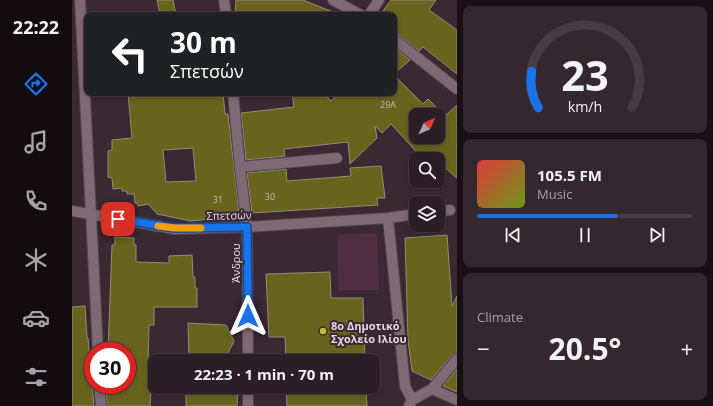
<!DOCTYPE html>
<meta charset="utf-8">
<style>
:root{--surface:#2c1e26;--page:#34272e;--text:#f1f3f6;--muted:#a6a2a7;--line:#483c43;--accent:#1a73e8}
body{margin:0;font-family:"Open Sans",sans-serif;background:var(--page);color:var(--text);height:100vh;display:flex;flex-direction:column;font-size:15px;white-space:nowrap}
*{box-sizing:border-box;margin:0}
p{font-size:13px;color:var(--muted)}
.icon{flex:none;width:22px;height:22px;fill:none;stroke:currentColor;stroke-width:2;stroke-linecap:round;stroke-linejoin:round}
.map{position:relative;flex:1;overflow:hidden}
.panel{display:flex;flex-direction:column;gap:6px;padding:6px;background:#181015;width:256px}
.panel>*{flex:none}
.banner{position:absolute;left:12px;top:12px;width:313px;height:84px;border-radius:8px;box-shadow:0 2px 6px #0003,0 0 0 1px var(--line);background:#202124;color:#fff;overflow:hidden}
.needle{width:26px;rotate:46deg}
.buttons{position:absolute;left:337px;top:108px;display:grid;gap:8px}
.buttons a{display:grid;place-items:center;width:36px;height:36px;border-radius:8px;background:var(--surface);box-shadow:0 2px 6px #0003,0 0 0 1px var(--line);font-size:20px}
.speed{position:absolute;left:12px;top:342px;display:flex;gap:8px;font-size:20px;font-weight:700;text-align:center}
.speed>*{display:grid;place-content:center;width:52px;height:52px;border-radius:50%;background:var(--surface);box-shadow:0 2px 6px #0003,0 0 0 1px var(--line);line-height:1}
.speed .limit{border:6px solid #d22;background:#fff;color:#111}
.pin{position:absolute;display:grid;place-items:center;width:34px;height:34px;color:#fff;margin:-17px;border-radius:8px;box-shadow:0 2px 6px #0006}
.me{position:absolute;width:44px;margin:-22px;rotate:0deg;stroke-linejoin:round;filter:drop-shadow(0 0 3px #0008)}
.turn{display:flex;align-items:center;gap:14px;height:84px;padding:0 20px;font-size:18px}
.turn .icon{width:52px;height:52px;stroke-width:2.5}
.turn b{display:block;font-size:28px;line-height:34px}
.big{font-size:30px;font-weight:700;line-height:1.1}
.panel .tile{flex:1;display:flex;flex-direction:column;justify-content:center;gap:6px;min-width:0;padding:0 14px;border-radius:8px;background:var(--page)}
.panel .dial{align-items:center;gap:0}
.dial svg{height:104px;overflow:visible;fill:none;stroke:var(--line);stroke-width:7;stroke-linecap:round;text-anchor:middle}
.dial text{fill:var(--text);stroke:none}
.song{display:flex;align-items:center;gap:12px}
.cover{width:48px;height:48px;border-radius:6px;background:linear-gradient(135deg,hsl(0 70% 55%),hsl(80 70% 35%))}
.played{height:4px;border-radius:2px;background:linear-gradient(90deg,var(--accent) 65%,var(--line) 65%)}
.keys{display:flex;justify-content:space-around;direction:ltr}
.heat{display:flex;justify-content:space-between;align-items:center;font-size:22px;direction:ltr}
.trip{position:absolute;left:76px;top:354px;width:232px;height:40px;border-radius:8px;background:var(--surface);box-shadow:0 2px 6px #0003,0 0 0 1px var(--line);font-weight:700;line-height:40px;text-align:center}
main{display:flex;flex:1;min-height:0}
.tab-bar{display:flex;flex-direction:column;width:72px;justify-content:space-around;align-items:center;background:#120c0f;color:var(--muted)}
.tab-bar .icon{width:28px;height:28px}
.tab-bar .active{color:var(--accent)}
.tab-bar b{font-size:18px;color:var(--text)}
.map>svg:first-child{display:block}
.green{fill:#502d41}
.building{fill:#67641e;stroke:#8f8f79;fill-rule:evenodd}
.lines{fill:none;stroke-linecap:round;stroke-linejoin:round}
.minor-casing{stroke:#54454d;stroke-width:12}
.tertiary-casing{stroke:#54454d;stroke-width:12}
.minor{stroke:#7f6974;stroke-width:10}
.tertiary{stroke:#7f6974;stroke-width:10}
.route-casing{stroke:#114b97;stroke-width:10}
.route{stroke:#1a73e8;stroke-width:7}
.slow{stroke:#f59e0b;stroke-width:7}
.poi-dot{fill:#c3bd3e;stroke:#3a2832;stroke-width:1.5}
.labels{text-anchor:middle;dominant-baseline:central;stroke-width:4;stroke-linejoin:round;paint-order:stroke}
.number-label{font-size:9px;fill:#c6bcaf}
.street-label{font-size:11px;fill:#e5d9df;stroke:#3a2832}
.poi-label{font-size:11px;font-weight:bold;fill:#e5d9df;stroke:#3a2832;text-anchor:start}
</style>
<main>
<nav class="tab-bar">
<b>22:22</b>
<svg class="icon active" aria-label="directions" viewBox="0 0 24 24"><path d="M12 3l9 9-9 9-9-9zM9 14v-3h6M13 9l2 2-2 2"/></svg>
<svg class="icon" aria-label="music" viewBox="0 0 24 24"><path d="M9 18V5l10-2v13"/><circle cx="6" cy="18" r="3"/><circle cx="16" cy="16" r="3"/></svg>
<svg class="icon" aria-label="phone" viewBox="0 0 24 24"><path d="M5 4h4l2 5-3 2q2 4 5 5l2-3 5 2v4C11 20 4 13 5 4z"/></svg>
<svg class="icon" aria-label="climate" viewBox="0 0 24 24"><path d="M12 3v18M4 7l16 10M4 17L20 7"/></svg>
<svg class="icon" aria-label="car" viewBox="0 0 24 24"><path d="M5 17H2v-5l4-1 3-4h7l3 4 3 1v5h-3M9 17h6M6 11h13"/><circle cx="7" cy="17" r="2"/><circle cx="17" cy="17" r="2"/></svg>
<svg class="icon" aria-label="filters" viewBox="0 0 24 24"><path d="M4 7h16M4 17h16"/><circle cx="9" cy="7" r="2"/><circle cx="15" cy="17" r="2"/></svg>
</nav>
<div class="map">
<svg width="385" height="406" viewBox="0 0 385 406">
<rect width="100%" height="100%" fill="#3a2832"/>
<path class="green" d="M305 233 307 290H266L265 234Z"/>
<path class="building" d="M85 0H101L104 15H88Z
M164 0H231L266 14 163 15Z
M319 0H364L357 10 385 30V74L351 47 347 51 326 34 322 33V15H308Z
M322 47 338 60 322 74Z
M322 75 351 104 356 99 373 116 385 105V178L370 165 367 168 366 167V159H358L354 156 351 159 319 124 310 133 303 126 305 138 278 164 276 142 212 149 213 156 174 160 169 113 222 107 220 93H252L259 101 267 93H322ZM344 115H366V137H344Z
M56 93H151L153 114H156L167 213H165L166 216 119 221 85 214 76 204 66 206 65 203H63L62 194H55V191H50V188L41 189 40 178 36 177V151L40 150V140L60 138ZM121 148 124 181 94 182 91 150Z
M309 166 313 198H305L306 205 180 213 175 173 214 169 215 181 279 176 278 168Z
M375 235 380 306 385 296V353L380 355 359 380 340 371 336 340 333 238Z
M43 237 62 238V245H64V262L97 263V256L120 255 121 277H123V288H125V307H82V325H77L76 366H80L78 406H35L34 385H55V351H36L40 245H43Z
M258 272 259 298H291L293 361H214L213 337H197L194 274Z
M13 306 15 338H16L22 406H0V307Z
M116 323 154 325 162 341 154 357 158 361H117Z
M385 369V392L371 386Z
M119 387H160V389H166L165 406H114V388H119Z
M214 387H294L295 406H215Z"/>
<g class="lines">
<g class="minor-casing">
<path id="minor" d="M8 0 26 351
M152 0 154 15
M297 15 307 0
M161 93 168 167 175 227 176 361
M168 167 265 158
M0 211 103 229 175 227 316 218 344 214
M366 211 378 210
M316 218 333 386 340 400
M27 385 29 406
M176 387V406
M360 389 385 400
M337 406 340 400 360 389 385 359"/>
</g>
<g class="tertiary-casing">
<path id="tertiary" d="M261 0 289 15
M322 39 385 89"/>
</g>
<use href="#minor" class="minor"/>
<use href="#tertiary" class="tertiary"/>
</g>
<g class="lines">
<g class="route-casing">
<path id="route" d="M46 219 103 228 175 227 176 316"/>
</g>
<use href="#route" class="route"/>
<path class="slow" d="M86 226 103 228H129"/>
</g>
<circle class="poi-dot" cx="251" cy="331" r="4"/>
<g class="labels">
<g class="number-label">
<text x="316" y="104">29Α</text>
<text x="198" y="196">30</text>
<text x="146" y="199">31</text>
</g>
<g class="street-label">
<text transform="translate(157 215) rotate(-1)">Σπετσών</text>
<text transform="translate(163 263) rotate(-90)">Άνδρου</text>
</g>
<g class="poi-label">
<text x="259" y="325">8ο Δημοτικό<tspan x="259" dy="13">Σχολείο Ιλίου</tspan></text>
</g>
</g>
</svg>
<div class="buttons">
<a><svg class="needle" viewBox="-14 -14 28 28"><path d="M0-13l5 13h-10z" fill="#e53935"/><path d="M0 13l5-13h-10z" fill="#a6a2a7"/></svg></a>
<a><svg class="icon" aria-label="search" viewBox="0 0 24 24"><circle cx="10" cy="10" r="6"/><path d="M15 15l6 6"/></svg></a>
<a><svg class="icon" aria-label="layers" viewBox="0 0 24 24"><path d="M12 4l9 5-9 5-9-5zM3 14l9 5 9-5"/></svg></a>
</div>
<div class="speed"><div class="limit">30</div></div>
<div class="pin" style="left:46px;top:219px;background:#d93025"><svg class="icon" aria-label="arrive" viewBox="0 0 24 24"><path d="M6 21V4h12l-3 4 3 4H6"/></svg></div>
<svg class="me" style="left:176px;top:316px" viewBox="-20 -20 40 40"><path d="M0-17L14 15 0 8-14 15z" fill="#1a73e8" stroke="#fff" stroke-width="4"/></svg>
<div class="trip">22:23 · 1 min · 70 m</div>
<div class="banner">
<div class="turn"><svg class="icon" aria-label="left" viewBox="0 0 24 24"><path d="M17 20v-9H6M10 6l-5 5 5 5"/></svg><div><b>30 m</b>Σπετσών</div></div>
</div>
</div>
<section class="panel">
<div class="tile dial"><svg viewBox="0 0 100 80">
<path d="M14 69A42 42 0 1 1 86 69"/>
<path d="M14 69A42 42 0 0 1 9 41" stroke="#1a73e8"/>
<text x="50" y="56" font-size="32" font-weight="700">23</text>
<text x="50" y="72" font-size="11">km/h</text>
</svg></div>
<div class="tile">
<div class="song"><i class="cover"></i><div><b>105.5 FM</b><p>Music</p></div></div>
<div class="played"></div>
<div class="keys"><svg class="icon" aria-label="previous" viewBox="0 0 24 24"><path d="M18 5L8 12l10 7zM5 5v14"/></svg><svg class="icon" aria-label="pause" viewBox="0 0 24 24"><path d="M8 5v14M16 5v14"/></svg><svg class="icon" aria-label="next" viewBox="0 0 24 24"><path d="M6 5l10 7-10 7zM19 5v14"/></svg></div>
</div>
<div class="tile"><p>Climate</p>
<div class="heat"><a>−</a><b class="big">20.5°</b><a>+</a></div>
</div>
</section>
</main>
